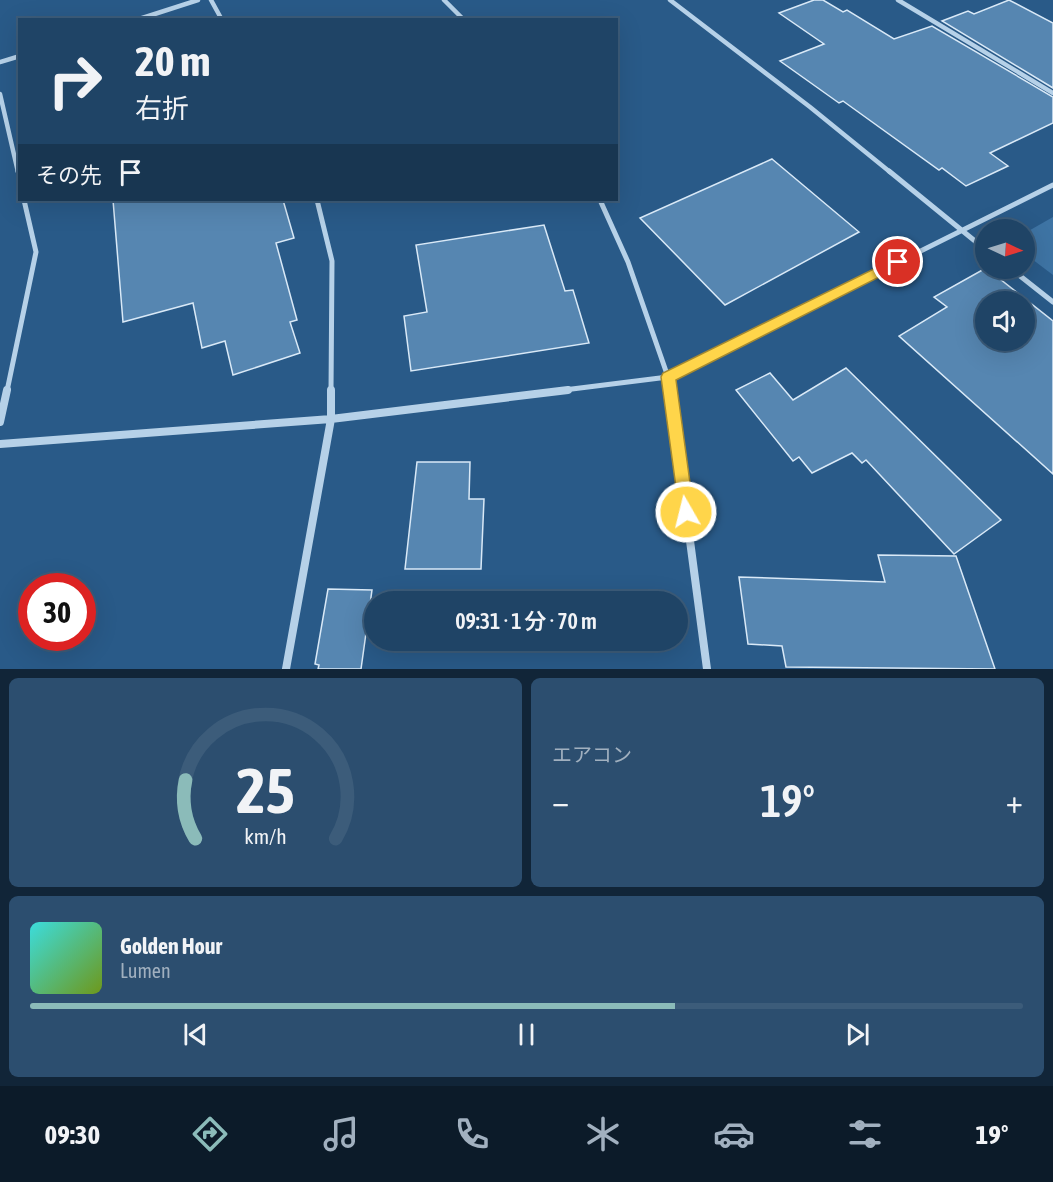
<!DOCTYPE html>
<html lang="ja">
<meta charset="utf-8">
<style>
:root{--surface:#1f4466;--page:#2c4e6f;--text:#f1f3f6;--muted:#a1b0bf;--line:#3c5c7a;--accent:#8bbbb9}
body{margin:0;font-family:"Asap Condensed","Noto Sans JP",sans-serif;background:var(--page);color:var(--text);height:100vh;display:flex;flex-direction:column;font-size:22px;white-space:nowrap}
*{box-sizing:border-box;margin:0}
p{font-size:20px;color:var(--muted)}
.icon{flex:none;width:33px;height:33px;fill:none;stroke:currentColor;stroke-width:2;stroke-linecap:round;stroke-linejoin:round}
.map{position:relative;height:669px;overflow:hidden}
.drawer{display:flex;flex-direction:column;gap:9px;padding:9px;background:#112538;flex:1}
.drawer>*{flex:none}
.banner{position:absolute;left:18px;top:18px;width:600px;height:183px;border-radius:0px;box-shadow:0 6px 24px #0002,0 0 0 2px var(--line);background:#1f4466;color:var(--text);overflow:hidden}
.needle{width:39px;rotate:94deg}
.fabs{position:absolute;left:975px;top:219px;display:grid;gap:12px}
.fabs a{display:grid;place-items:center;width:60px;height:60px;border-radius:50%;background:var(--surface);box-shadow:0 6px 24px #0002,0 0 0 2px var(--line);font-size:30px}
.speed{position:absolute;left:18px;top:573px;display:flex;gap:12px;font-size:30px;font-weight:700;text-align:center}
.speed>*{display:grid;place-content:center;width:78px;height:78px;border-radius:50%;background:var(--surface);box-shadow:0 6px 24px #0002,0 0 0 2px var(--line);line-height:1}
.speed .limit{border:9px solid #d22;background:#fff;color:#111}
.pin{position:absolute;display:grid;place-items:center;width:51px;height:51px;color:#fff;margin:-26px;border:3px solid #fff;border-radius:50%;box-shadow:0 2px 6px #0007}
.me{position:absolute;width:66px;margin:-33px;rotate:352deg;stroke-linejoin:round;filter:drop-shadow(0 0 4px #0008)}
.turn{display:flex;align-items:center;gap:21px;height:126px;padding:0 18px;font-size:27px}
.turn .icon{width:78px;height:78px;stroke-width:2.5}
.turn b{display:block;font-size:42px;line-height:51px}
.then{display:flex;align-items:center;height:57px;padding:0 18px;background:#0003;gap:12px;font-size:22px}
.big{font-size:45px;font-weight:600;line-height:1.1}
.drawer .widget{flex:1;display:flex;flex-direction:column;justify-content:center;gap:9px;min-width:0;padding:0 21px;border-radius:9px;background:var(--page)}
.drawer .dial{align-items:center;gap:0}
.dial svg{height:156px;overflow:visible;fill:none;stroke:var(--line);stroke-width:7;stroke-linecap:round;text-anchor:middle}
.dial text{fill:var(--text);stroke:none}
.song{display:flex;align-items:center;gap:18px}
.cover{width:72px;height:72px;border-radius:9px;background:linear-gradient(135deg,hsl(180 70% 55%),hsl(80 70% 35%))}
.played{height:6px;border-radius:3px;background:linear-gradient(90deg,var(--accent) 65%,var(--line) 65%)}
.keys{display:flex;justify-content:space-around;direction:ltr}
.heat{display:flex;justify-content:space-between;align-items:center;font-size:33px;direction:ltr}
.drawer .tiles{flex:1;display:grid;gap:9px;grid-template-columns:1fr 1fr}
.widget:last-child{grid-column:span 2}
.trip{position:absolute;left:364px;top:591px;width:324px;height:60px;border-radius:30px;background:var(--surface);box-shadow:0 6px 24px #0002,0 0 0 2px var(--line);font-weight:600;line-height:60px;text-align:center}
.menu{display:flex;height:96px;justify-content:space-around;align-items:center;background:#0c1b29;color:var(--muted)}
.menu .icon{width:42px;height:42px}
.menu .selected{color:var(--accent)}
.menu b{font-size:27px;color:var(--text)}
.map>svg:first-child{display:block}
.green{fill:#3e74a4}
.building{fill:#5686b1;stroke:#d9e9f7;stroke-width:1.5;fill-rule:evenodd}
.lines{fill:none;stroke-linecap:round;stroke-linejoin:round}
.street-far2{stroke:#b6d1e8;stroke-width:4.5}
.street-far1{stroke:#b6d1e8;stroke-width:5}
.street{stroke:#b6d1e8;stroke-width:8}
.route{fill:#ffd54a;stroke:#a68a30;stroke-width:1.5}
</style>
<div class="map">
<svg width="1053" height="669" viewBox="0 0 1053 669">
<rect width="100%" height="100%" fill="#295a88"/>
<path class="green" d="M1053 217V275L1024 253 1025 233Z"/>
<path class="building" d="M814 0H823L843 12 847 10 894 39 932 26 1053 97V123L990 153 1008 166 966 186 942 168 939 170 843 101 839 103 780 61 824 44 779 13Z
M1009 0 1053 23V88L942 21 968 11 974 14Z
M772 159 859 232 725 305 640 218Z
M113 200H283L294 238 276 243 297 320 290 322 300 353 233 375 225 341 202 348 193 303 123 322Z
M544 225 565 291 573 290 589 343 411 371 404 316 427 312 416 245Z
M986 268 1053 321V474L899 336 947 307 934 297ZM986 302H1024V340H986Z
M846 368 1001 520 954 554 866 460 862 463 852 453 812 473 799 457 793 461 736 390 770 373 793 400Z
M417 462H470L469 499H484L481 569H405Z
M878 555 956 556 995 669 786 667 782 646 748 644 739 577 885 582Z
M328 589 372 590 361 669H318L319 665 315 664Z"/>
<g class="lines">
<path class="street-far2" d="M211 0 222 20
M444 0 464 20
M670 0 810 107 890 172
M898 0 1053 93
M136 20 198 0
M0 62 20 56
M0 94 18 172"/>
<path class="street-far1" d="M18 171 20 179
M889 171 986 250
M317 200 332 261 331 391
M600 200 628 262 668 377 670 391
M1010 268 1053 302
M7 391 36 252 24 200
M556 391 668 377 1053 185"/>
<path class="street" d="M670 390 707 669
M0 422 7 390
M0 444 331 419 568 390
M286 669 331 419V390"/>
</g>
<path class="route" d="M898 257 903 259 905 262 903 265 676 380 694 512 692 517 686 520 680 517 661 377 663 373Z"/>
</svg>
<div class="fabs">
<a><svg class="needle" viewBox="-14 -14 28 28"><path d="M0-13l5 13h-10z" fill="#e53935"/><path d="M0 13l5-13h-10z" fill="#a1b0bf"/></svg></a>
<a><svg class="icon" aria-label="sound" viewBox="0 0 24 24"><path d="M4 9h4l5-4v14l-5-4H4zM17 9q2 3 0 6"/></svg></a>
</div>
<div class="speed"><div class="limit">30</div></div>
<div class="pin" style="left:898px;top:262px;background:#d93025"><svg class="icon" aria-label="arrive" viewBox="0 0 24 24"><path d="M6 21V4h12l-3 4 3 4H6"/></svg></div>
<svg class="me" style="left:686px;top:512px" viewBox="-20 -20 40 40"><circle r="17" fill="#ffd54a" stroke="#fff" stroke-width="3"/><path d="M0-11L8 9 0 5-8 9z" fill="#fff"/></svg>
<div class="trip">09:31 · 1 分 · 70 m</div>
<div class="banner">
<div class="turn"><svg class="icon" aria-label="right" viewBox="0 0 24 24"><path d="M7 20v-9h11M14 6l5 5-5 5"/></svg><div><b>20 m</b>右折</div></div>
<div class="then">その先<svg class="icon" aria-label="arrive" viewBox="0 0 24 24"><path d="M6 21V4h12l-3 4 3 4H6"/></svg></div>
</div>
</div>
<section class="drawer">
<div class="tiles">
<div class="widget dial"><svg viewBox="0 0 100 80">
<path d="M14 69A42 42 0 1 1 86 69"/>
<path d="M14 69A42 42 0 0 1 9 39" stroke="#8bbbb9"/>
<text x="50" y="56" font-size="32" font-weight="700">25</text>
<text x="50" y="72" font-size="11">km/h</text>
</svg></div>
<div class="widget"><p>エアコン</p>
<div class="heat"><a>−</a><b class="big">19°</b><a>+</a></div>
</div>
<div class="widget">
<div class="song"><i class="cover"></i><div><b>Golden Hour</b><p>Lumen</p></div></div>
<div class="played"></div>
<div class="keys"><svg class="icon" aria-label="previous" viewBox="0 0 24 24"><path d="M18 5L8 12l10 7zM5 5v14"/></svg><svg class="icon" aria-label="pause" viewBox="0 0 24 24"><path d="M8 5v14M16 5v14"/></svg><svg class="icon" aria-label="next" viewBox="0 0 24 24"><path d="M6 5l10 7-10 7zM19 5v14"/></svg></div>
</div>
</div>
</section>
<nav class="menu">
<b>09:30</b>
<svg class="icon selected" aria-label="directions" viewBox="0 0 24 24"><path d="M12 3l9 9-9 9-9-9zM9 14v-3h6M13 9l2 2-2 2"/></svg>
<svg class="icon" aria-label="music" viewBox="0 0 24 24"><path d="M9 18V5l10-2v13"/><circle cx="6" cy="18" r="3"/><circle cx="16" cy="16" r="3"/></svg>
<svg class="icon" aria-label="phone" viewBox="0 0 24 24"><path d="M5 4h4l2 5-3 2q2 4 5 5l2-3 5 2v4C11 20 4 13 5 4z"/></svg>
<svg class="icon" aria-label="climate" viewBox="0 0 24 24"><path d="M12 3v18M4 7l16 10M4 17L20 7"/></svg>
<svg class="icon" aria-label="car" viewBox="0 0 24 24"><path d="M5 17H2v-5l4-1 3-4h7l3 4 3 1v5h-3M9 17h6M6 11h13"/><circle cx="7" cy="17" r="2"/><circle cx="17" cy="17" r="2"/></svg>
<svg class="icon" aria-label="filters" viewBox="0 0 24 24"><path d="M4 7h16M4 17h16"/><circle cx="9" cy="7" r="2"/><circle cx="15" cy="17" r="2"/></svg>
<b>19°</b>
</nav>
